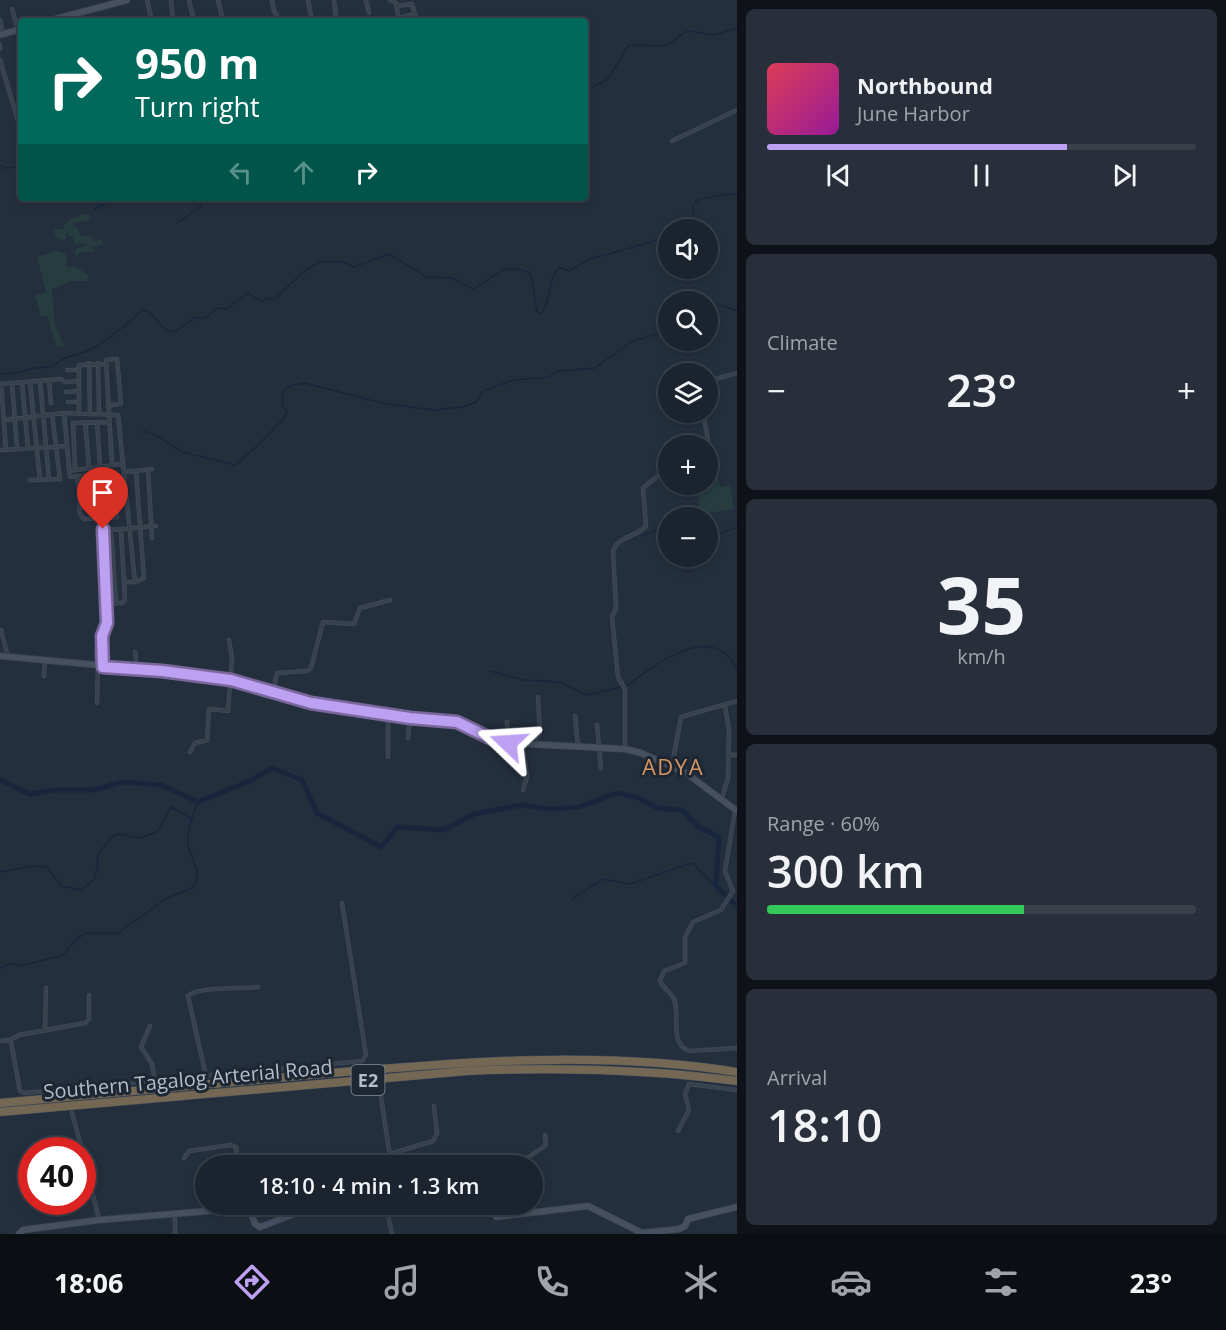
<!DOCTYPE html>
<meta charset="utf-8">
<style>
:root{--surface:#1b232e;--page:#282f3a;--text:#f1f3f6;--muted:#a0a4aa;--line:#39404a;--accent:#bca0f2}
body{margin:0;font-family:"Open Sans",sans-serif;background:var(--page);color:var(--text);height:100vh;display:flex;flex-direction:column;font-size:22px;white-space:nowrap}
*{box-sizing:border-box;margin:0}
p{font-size:20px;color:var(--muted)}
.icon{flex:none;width:33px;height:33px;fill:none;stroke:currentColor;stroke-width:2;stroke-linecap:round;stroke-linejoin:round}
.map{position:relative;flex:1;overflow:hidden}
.sheet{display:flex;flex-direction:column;gap:9px;padding:9px;background:#0f1319;width:489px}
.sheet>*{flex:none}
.banner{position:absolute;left:18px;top:18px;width:570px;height:183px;border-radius:6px;box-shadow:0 3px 9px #0003,0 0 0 2px var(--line);background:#00695c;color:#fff;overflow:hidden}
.controls{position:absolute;left:658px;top:219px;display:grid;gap:12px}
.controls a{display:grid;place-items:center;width:60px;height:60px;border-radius:50%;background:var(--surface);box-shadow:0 3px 9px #0003,0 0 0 2px var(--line);font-size:30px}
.speed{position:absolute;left:18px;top:1137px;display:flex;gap:12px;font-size:30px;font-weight:700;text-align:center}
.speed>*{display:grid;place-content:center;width:78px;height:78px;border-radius:50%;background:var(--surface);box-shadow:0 3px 9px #0003,0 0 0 2px var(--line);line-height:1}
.speed .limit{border:9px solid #d22;background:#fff;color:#111}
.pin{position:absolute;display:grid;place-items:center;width:51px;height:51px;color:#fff;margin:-62px -26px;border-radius:50% 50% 50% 0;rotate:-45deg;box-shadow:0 0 6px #0007}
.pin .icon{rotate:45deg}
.me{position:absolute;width:66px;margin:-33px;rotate:290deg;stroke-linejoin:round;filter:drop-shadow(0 0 4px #0008)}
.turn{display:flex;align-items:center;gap:21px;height:126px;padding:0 18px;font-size:27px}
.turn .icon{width:78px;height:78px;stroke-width:2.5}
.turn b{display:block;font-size:42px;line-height:51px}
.lanes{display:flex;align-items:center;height:57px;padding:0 18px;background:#0003;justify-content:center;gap:30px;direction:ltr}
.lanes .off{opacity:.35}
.big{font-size:45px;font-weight:600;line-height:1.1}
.sheet .tile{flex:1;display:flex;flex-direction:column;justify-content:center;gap:9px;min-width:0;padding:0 21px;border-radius:9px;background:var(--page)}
.sheet .dial{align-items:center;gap:0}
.dial b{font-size:78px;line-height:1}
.song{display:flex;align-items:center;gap:18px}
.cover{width:72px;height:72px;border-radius:9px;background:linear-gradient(135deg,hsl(350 70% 55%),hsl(300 70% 35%))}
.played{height:6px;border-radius:3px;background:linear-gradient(90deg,var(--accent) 70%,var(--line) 70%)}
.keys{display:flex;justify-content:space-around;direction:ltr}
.heat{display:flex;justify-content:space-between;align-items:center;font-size:33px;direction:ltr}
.charge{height:9px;border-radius:4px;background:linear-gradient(90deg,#34c759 60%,var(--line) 0)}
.trip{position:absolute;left:195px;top:1155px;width:348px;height:60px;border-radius:30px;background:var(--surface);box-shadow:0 3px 9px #0003,0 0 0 2px var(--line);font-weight:600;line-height:60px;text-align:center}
.menu{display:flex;height:96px;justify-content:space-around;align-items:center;background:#0b0e12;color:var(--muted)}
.menu .icon{width:42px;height:42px}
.menu .active{color:var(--accent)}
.menu b{font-size:27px;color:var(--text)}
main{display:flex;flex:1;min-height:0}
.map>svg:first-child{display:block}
.green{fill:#263c3f}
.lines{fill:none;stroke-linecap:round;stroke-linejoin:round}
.stream{stroke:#17263c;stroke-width:1.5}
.river{stroke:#17263c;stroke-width:5}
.street-casing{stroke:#414a57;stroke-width:4.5}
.secondary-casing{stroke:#414a57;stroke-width:7}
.highway-casing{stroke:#434c59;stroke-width:9}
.street{stroke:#38414e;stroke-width:3}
.secondary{stroke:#465061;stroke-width:5}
.highway{stroke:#746855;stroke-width:8}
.route-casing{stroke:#7a689d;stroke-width:15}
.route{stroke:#bca0f2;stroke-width:10}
.labels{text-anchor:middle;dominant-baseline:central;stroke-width:6;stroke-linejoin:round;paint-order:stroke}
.shield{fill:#1d2633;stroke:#878f9c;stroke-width:1.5}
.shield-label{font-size:18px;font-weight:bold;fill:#b4bcc9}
.street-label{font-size:20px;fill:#b4bcc9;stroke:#1d2633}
.quarter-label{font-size:22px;letter-spacing:1.5px;fill:#d59563;stroke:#1d2633}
</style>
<main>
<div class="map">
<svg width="737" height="1234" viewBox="0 0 737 1234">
<rect width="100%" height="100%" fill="#242f3e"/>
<path class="green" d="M85 214 91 216 87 221 72 223 74 227H77L80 235 92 237 93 241 102 240 103 245 93 246 90 244 95 251 79 253 76 258 75 249 89 245 81 243 75 245 73 236H69L67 230 66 239 61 240 55 235 54 229H64V225L71 219Z
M57 251 66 254 67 267 75 266 88 275 87 281H71L52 290 55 325 64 346 57 348 47 315 41 317 35 295 46 292 37 257Z
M717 474 720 487 730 485 734 509 701 514 696 485 708 484V475Z"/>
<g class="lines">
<path class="stream" d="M585 91 608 79 628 46C642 42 655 50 668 44 676 41 680 33 689 31L714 35 737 28
M0 165 4 168 21 167
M94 210 113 198
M177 223 199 208 206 198
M687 230 693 225V205L699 199 737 193
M708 308 721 305 737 311
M0 374C18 376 35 364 52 367 64 355 75 356 90 350 102 344 133 320 142 310 157 312 159 332 175 332L194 318H205L218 308 226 309 248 293 261 301 267 298 274 300 303 272 319 262H342L354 267 389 254 427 277 452 278 473 289C498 277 501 259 531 274L537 312 541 314C552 300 547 282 559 267L569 271 590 259 669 237
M143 431 156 435 182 452 235 465C243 461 278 425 285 417L287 411 282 406 283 391 290 386 305 383 386 404 433 410 463 407 476 402 483 391 513 380 549 377 558 371 595 368 631 342 669 330
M708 534H720L737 527
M642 536 660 529H669
M490 671 524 680 560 682 586 695 623 687
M626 686C655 666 710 619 737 668
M0 872 33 866 46 867 62 886 81 890 94 879 97 871 98 854 112 837 117 834 140 838 157 832 171 807 192 819
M572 899 603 879 630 884 692 863 716 886
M0 968 12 963 20 966 63 955 75 940 86 933H118L167 898 194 887C203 869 190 861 188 843 187 829 193 814 198 802"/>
<path class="river" d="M0 780 29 794 53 790H94L122 782 161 785 198 802 250 781 272 768 302 780 317 813 381 847 398 827 444 830 474 814 521 805 550 809 579 807 617 793 639 798 657 808 682 810 697 826 719 837 716 886 737 906"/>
<g class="street-casing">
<path id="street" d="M147 0 152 21
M171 0 173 20
M189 0 194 21
M218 0 222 17
M272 0 274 11 280 21
M308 0 312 21
M334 0 336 18 340 21
M366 0 369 13
M390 0 396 3 399 21
M397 6 412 4 417 21
M12 9 18 30
M80 14 82 21
M399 18 415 14
M0 20 3 34
M0 45V49
M0 60 18 121
M672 141 737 110
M89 363 90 412
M98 363 99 412
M67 370H77
M49 380 51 403
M40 381 49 479
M708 381 737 373
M30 382 40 480 60 479 52 414
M12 383 17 449
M22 383 28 448
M66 392 79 391
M68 402H79
M108 406 121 403 117 359 106 360 112 464
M79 412V365L106 364
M4 420 64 413
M85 422 89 466
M97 422 100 465
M696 446 705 444 708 440 703 412
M2 450 66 446
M6 450 1 384 61 379 65 382 78 381
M75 468 73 423 108 422
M148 469 152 538
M69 471 121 464
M125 472 152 469
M104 475 109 518
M78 477 80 514 84 519 117 517 114 474 93 475
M30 480H40
M103 529 93 475 70 477 64 413 118 415 135 582H124
M111 529 116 604
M135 582 144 578 136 471
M106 604 122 603 125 600 121 530
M1 630 8 657
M96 650 97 666
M135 652 137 668
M103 665V636L107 623 101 531 156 526
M44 676 45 661
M273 692 277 673 307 671 311 668 323 622 354 624 360 608 390 600
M97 703 98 667
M575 716 578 746
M507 722 508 743
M597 725 601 768
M408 738 410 718
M533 744 540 733 538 697
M523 745 527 777 523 790
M625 748V689L618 677 612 617 616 608 613 551C618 536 637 537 646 526L643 488 659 475 662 457 669 453
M190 752 195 743 207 740 209 709 228 711 232 658 229 640
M728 755H737
M388 757V715
M672 766 681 717 737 701
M722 798 728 778 729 730 725 706
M735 810 725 871 733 891 721 910 693 922 685 937V963L664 971 660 981C663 988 671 992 674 999 681 1016 668 1042 689 1051L737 1048
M150 1026 141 1047 152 1064 155 1081
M45 1031 46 988
M10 1040 19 1035 85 1023 89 1019V995
M0 1041 8 1040 11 1042 20 1091 24 1093 362 1061 366 1055 342 903
M206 1076 188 996C198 986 243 989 258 987
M381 1097 390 1157 396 1166
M72 1113 82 1150
M678 1131 689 1110 685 1094 689 1084 737 1090
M82 1154 99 1219
M390 1154 433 1141 437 1134 434 1106
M184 1158 189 1151 231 1145 236 1147 238 1166
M516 1166 546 1145 545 1135
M386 1204 392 1234
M529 1204 532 1213
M175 1234V1215"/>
</g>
<g class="secondary-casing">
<path id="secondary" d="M48 21 127 0
M0 35 21 29
M0 656 162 671 231 680 311 703 410 718 457 722 492 739 508 743 625 749 641 753 686 773 737 811
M491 1204 496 1217 588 1206 642 1233 679 1229 685 1226 688 1219 737 1207
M19 1234 23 1230 99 1220 245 1208 250 1211 255 1224 260 1227 294 1214 355 1204"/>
</g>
<g class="highway-casing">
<path id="highway" d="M0 1103C107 1093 214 1084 321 1074 459 1062 599 1050 737 1072
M0 1112 467 1071C557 1067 647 1069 737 1081"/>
</g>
<use href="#street" class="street"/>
<use href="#secondary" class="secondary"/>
<use href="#highway" class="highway"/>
</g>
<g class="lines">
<g class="route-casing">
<path id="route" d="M103 529 107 623 102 636 103 667 162 671 231 680 311 703 410 718 457 722 492 739 508 743"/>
</g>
<use href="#route" class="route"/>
</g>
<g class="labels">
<rect class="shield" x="351.5" y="1065" width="33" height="30" rx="4.5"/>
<g class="shield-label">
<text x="368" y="1080">E2</text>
</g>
<g class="street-label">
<text transform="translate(188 1079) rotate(-5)">Southern Tagalog Arterial Road</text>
</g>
<g class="quarter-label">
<text x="673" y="766">ADYA</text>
</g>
</g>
</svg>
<div class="controls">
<a><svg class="icon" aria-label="sound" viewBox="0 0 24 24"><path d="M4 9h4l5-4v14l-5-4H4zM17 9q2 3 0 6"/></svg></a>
<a><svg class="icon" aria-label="search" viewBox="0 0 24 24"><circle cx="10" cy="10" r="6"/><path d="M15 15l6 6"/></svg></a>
<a><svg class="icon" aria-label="layers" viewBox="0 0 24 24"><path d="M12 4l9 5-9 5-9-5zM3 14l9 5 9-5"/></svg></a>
<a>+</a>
<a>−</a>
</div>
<div class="speed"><div class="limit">40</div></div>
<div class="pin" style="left:103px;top:529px;background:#d93025"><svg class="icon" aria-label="arrive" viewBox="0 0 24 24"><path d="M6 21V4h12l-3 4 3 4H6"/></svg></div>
<svg class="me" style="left:508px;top:743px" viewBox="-20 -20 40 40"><path d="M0-17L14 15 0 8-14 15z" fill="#bca0f2" stroke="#fff" stroke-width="4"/></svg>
<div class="trip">18:10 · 4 min · 1.3 km</div>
<div class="banner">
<div class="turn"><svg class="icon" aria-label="right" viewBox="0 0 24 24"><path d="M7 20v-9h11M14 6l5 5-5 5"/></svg><div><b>950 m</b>Turn right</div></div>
<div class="lanes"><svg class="icon off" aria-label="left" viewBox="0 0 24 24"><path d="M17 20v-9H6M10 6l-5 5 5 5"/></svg><svg class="icon off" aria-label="ahead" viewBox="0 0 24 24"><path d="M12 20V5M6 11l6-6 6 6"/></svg><svg class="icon" aria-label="right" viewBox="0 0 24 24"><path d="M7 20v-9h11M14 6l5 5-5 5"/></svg></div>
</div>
</div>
<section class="sheet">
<div class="tile">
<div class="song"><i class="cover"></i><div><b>Northbound</b><p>June Harbor</p></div></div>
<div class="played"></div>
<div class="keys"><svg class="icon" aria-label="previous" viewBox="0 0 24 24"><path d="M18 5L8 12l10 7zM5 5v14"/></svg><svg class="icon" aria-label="pause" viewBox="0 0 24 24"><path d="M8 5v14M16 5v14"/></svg><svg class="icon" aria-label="next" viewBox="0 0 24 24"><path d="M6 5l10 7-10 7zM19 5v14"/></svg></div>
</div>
<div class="tile"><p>Climate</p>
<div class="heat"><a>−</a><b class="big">23°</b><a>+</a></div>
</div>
<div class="tile dial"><b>35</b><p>km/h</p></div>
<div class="tile"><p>Range · 60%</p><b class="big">300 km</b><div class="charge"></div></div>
<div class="tile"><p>Arrival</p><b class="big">18:10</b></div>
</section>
</main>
<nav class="menu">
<b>18:06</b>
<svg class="icon active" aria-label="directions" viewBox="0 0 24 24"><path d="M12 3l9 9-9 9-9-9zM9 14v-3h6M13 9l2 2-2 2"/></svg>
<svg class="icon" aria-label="music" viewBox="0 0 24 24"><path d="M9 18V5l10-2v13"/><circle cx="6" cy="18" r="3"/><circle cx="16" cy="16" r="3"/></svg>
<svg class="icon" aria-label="phone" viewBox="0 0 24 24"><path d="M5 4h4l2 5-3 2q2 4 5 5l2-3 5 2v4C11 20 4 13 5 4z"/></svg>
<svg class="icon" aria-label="climate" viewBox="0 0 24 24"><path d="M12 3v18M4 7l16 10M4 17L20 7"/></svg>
<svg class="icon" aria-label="car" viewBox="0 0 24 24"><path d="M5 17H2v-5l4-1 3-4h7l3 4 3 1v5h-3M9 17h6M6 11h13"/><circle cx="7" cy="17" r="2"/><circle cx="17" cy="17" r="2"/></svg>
<svg class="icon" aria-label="filters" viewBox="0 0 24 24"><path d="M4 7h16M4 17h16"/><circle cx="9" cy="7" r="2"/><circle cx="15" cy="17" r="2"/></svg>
<b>23°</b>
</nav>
